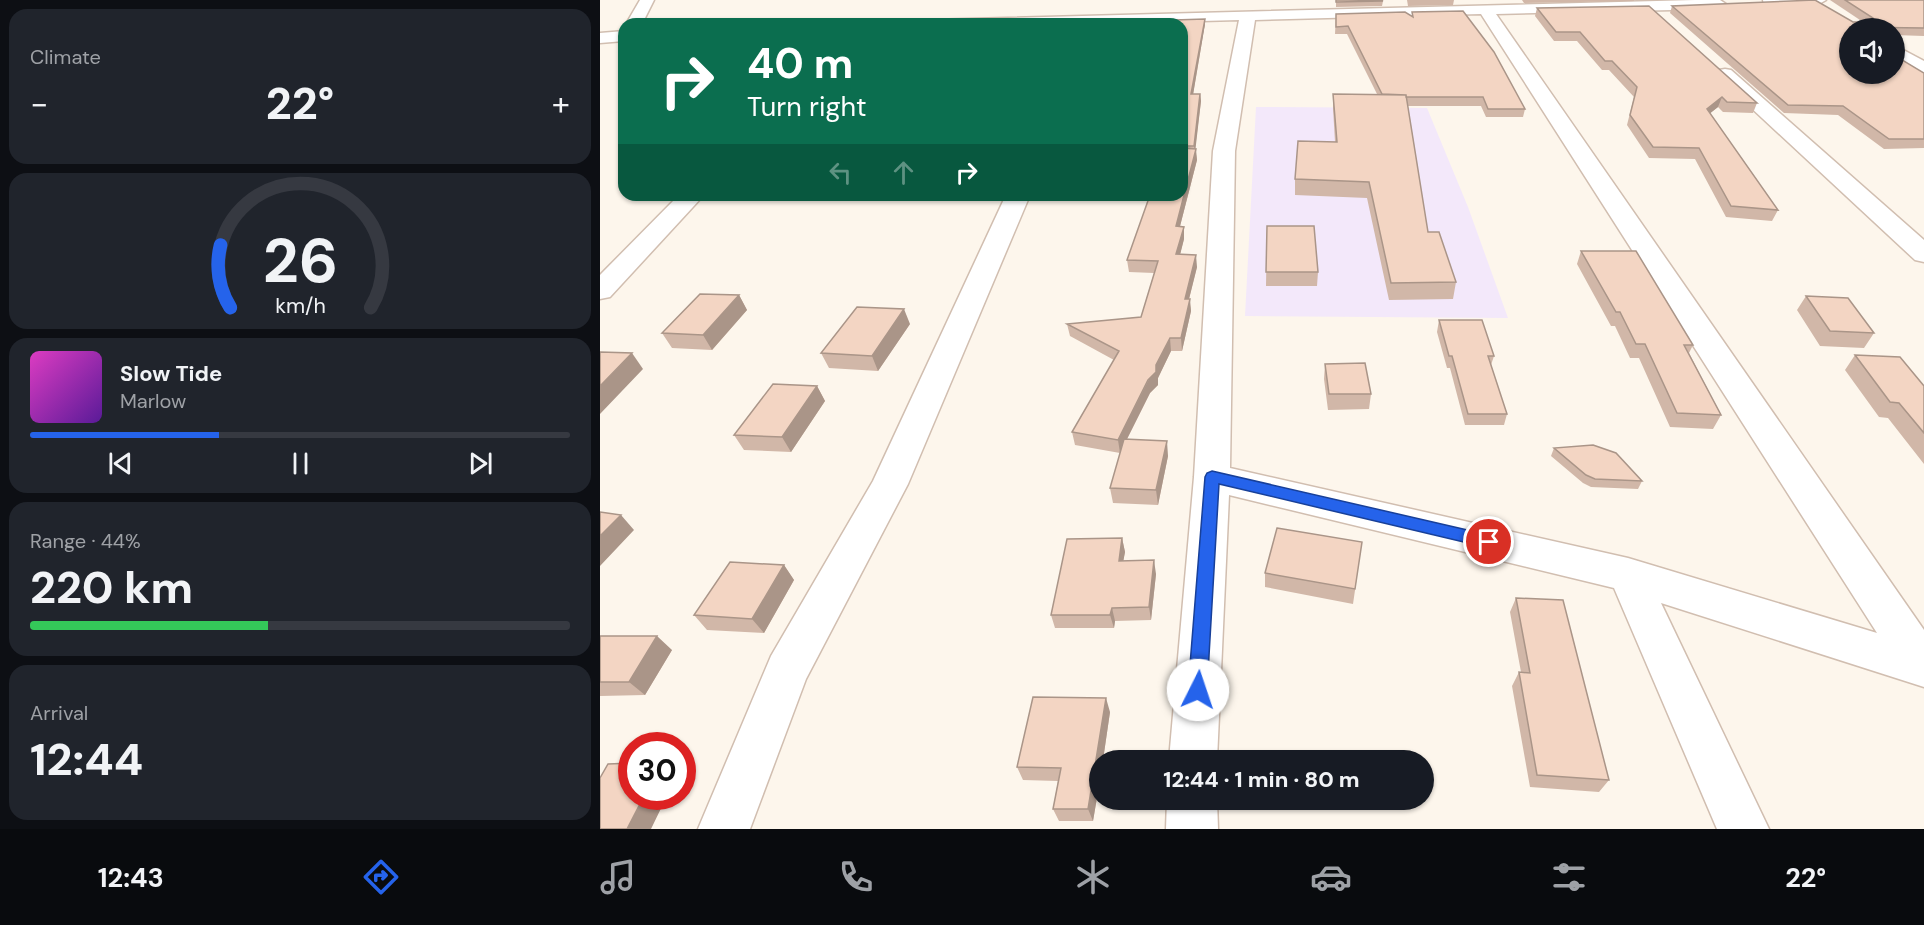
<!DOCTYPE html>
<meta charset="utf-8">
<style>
:root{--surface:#171b24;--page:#20242c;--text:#f1f3f6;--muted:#9ea1a6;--line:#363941;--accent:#2563eb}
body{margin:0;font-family:"DM Sans",sans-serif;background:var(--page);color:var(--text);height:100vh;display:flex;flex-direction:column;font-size:22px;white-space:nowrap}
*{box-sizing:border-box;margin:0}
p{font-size:20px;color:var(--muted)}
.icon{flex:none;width:33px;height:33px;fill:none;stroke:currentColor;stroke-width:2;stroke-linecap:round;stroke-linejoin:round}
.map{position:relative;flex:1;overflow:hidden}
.side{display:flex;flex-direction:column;gap:9px;padding:9px;background:#0d0f14;width:600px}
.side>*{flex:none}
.hud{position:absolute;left:18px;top:18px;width:570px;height:183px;border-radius:18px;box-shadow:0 2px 4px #0004;background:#0b6e4f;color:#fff;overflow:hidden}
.buttons{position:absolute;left:1239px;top:18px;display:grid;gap:12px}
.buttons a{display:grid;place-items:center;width:66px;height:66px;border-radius:50%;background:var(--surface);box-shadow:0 2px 4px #0004;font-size:30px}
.speed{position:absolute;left:18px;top:732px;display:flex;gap:12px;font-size:30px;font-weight:700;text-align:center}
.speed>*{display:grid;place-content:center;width:78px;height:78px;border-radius:50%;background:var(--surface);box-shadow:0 2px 4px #0004;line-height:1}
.speed .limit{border:9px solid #d22;background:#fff;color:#111}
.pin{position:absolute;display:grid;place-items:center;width:51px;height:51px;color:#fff;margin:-26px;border:3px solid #fff;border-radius:50%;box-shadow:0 2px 6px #0007}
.me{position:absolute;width:66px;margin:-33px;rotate:4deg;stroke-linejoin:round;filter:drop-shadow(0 0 4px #0008)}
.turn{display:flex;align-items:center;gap:21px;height:126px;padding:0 30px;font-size:27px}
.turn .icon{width:78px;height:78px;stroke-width:2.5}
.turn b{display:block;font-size:42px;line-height:51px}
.lanes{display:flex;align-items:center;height:57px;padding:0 30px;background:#0003;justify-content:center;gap:30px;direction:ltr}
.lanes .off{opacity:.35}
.big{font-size:45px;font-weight:800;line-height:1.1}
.side .card{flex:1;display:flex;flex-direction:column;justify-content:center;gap:9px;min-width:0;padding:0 21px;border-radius:18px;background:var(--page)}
.side .dial{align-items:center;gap:0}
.dial svg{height:156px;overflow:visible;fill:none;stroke:var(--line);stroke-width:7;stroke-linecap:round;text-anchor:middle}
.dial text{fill:var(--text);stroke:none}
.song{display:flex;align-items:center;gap:18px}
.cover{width:72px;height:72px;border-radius:9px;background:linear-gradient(135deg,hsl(310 70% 55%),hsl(270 70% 35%))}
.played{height:6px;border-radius:3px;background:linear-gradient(90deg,var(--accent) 35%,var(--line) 35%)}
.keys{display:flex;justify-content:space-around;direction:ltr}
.heat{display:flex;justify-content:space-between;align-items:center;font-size:33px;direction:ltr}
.charge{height:9px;border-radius:4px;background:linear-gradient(90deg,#34c759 44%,var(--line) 0)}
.trip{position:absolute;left:489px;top:750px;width:345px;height:60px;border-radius:30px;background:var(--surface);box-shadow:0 2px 4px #0004;font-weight:800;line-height:60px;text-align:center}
.tabs{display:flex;height:96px;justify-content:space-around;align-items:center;background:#090b0e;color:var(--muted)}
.tabs .icon{width:42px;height:42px}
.tabs .active{color:var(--accent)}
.tabs b{font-size:27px;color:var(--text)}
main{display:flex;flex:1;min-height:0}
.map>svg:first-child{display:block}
.education{fill:#f3e8fa}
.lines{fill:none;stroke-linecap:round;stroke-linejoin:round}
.minor-casing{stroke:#d1beb0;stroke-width:3}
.minor{fill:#fff;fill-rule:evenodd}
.wall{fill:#d1b7a8}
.shaded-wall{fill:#aa9588}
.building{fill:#f3d5c3;stroke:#aa9588;stroke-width:1.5}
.route{fill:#2563eb;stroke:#184099;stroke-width:1.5}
</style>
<main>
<section class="side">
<div class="card"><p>Climate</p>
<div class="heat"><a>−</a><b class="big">22°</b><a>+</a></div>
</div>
<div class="card dial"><svg viewBox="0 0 100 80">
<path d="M14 69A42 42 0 1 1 86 69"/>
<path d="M14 69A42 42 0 0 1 9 37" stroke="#2563eb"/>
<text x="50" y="56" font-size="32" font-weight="700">26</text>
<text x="50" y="72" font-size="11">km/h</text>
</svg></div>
<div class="card">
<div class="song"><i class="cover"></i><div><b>Slow Tide</b><p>Marlow</p></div></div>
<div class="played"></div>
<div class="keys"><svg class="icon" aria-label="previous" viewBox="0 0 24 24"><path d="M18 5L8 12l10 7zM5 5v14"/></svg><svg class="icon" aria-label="pause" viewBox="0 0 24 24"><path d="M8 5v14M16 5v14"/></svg><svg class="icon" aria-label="next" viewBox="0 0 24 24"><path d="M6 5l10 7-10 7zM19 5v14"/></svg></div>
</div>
<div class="card"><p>Range · 44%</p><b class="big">220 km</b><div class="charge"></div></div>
<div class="card"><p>Arrival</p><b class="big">12:44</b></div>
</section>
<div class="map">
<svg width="1324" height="829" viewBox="0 0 1324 829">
<rect width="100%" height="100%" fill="#fdf6ec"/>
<path class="education" d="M656 107 827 108 868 207 908 318 645 316Z"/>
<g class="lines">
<g class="minor-casing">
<path id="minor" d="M40 0H54L42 24H26Z
M1095 0H1120L1126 4 1118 9 896 14 1324 630V687L1061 603 1169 829H1117L1014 588 629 495 617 760H569L594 477 613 151 639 20 490 24H287L289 21ZM881 14 1277 633 1028 558 630 468 635 151 655 20Z
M1163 0H1226L1219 4 1169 7 1164 5Z
M24 31V41L0 43V33Z
M1294 45 1324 61V74L1294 58Z
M1125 69 1131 70 1324 240V262L1315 260 1119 78 1116 74 1119 70Z
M79 195H104L10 297 0 299V275Z
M406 195H430L308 484 206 679 150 829H98L171 656 273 481Z
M567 800H617L618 829H566Z"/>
</g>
<use href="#minor" class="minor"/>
</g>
<path class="wall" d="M736 0 783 1 782 6 736 7Z
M807 0H854L853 5 808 6Z
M922 0H1034V1L924 3Z
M1230 0H1324V36L1294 35V28H1250L1324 73V148L1284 149 1238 115 1184 113 1070 13 1072 6 1253 22H1263Z
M937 8 1157 103 1153 113 1123 112 1118 107 1110 113 1178 210 1172 221 1126 217 1095 159 1049 158 1027 125 1034 97 1009 70H1002L977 41H954L935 16Z
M812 12 925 109 923 117H886L881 106H808L828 232 856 282 853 299 789 300 767 198 695 195V179L735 142 733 108V94H777L747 34H735L736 14 812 16Z
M605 19V24L593 94H600L601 101 595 149 597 160 580 226 584 239 580 254 597 267 589 299 591 311 582 351H571L558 378V385L550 393 527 439 568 456 558 505 513 503 510 488 520 453 475 445 472 432 514 360 470 336 467 324 541 317 554 273 529 272 527 260 582 195V24Z
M667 226 718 272 717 286H666Z
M981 251 1093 345 1089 353 1121 415 1113 429 1070 427 1039 358H1030L1015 326H1011L977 264Z
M139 295 147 310 112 350 72 348 62 333Z
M1206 296 1274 333 1264 348 1220 346 1197 310Z
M839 320 894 356 891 365 907 414 904 425H865L850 368H847L837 332Z
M310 324 278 371 229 368 221 353Z
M1255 355 1324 386V464L1288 418 1279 417 1245 370Z
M725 364 771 394 769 409 728 410 724 379Z
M217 386 225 401 191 452 144 450 134 435Z
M954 448 1042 481 1038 489 991 487 983 483 951 456Z
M522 538 525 552 523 561 556 574 551 620 515 621 514 628H455L451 615Z
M762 542 753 604 665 587V573Z
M184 565 194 580 164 633 107 630 94 615Z
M916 598 1009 780 999 792 930 787 912 686 919 672H921L910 612Z
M0 636 72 650 45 695 0 696Z
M510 712 503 760H500V780L493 821H459L453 809 458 781 423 780 417 767Z"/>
<path class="shaded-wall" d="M605 19V24L592 101 591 94Z
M600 94 601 101 595 153 594 146Z
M1122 97 1118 107 1103 119 1107 109Z
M596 149 597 160 577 238 576 226Z
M584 227V239L577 267 576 254Z
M596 255 597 267 586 311 585 299Z
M139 295 147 310 112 350 103 335Z
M590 299 591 311 582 351 581 338Z
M304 309 310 324 278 371 272 356Z
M570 338 571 351 558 378V385L550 393 520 453 518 440Z
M32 353 43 369 0 414V386Z
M217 386 225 401 191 452 182 437Z
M567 441 568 456 558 505 556 490Z
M21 515 34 530 0 566V536Z
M522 538 525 552 521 574 519 561Z
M554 560 556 574 551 620 549 607Z
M184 565 194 580 164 633 152 619Z
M512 608 515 621 514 628 510 615Z
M57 636 72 650 45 695 29 682Z
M506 698 510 712 503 760H500V780L493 821 488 809Z
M44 796H67L51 829H27Z"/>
<path class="building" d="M736 0H781L783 1 736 2Z
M1215 0 1253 22H1274L1273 18 1245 0H1324V28L1249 27 1252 28H1250V74H1294V55L1324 73V139H1289L1243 106 1188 105 1072 6Z
M1049 6 1157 103 1127 102 1122 97 1107 109 1178 210 1131 206 1099 148 1053 147 1030 115 1037 87 1012 61H1005L980 32H956L937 8Z
M863 11 894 52 925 109H888L883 97H806V95L782 94 748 26 736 27V14L805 12 813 17 812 12Z
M605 19 591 94H600L594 146H582V24H573L574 20Z
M733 94 806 95 828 232H839L856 282 791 283 769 182 695 179 698 141 737 142Z
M582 148 596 149 576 226 584 227 576 254 596 255 585 299H590L581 338H570L556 365V372L548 380 518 440 472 432 519 351 467 324 541 317 558 261 527 260 550 195H582Z
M667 226H714L718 272H666Z
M981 251H1036L1093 345H1084L1121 415 1077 413 1045 344H1036L1020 312H1016Z
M100 294 139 295 103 335 62 333Z
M1206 296 1248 298 1274 333 1230 331Z
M257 307 304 309 272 356 221 353Z
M839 320H882L894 356H888L907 414H868L852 356H849Z
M0 352 32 353 0 386Z
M1255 355 1300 357 1324 386V433L1299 403 1290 402Z
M765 363 771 394H729L725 364Z
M173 384 217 386 182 437 134 435Z
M524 439 567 441 556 490 510 488Z
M993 445 1016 453 1042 481 995 479 986 475 954 448Z
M0 512 21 515 0 536Z
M677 528 762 542 755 589 665 573Z
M522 538 519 561 554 560 549 607 512 608 510 615H451L467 539Z
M130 562 184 565 152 619 94 615Z
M916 598 963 600 1009 780 937 775 919 672 930 673Z
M0 636H57L29 682H0Z
M433 697 506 698 488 809H453L461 768 417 767Z
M32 763V796H44L27 829H0V778L8 764Z"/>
<path class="route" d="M612 471 889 535 895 537 897 542 895 547 889 548 619 484 607 690 604 696 598 698 591 696 588 690 605 477 607 473Z"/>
</svg>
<div class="buttons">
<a><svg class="icon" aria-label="sound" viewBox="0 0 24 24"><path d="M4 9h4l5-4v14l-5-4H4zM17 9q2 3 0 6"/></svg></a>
</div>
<div class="speed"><div class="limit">30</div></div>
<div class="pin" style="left:889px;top:542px;background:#d93025"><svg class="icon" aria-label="arrive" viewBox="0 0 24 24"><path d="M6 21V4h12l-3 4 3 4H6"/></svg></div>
<svg class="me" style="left:598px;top:690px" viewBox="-20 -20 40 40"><circle r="19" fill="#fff"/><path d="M0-13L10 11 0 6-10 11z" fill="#2563eb"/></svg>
<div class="trip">12:44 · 1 min · 80 m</div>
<div class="hud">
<div class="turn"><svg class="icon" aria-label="right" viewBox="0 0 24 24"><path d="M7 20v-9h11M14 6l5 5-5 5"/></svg><div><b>40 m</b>Turn right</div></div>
<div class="lanes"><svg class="icon off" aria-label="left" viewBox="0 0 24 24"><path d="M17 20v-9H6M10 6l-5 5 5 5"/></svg><svg class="icon off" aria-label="ahead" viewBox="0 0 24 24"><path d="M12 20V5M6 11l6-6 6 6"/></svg><svg class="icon" aria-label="right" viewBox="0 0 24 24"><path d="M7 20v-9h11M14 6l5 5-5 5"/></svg></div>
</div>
</div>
</main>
<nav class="tabs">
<b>12:43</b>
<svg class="icon active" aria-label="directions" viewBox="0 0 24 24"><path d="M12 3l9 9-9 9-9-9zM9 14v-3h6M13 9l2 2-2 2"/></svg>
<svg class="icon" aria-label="music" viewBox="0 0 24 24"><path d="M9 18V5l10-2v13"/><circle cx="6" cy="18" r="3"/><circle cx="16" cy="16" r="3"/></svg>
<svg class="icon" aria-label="phone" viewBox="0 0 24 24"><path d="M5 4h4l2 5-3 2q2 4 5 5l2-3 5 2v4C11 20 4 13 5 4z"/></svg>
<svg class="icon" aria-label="climate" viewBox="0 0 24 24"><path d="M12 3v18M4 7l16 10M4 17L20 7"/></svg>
<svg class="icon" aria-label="car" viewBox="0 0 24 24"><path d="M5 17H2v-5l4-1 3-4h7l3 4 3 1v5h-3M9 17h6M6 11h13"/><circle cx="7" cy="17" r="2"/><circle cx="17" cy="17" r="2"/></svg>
<svg class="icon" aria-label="filters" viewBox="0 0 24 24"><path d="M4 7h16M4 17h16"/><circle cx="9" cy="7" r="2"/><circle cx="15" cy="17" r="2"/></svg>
<b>22°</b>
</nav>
